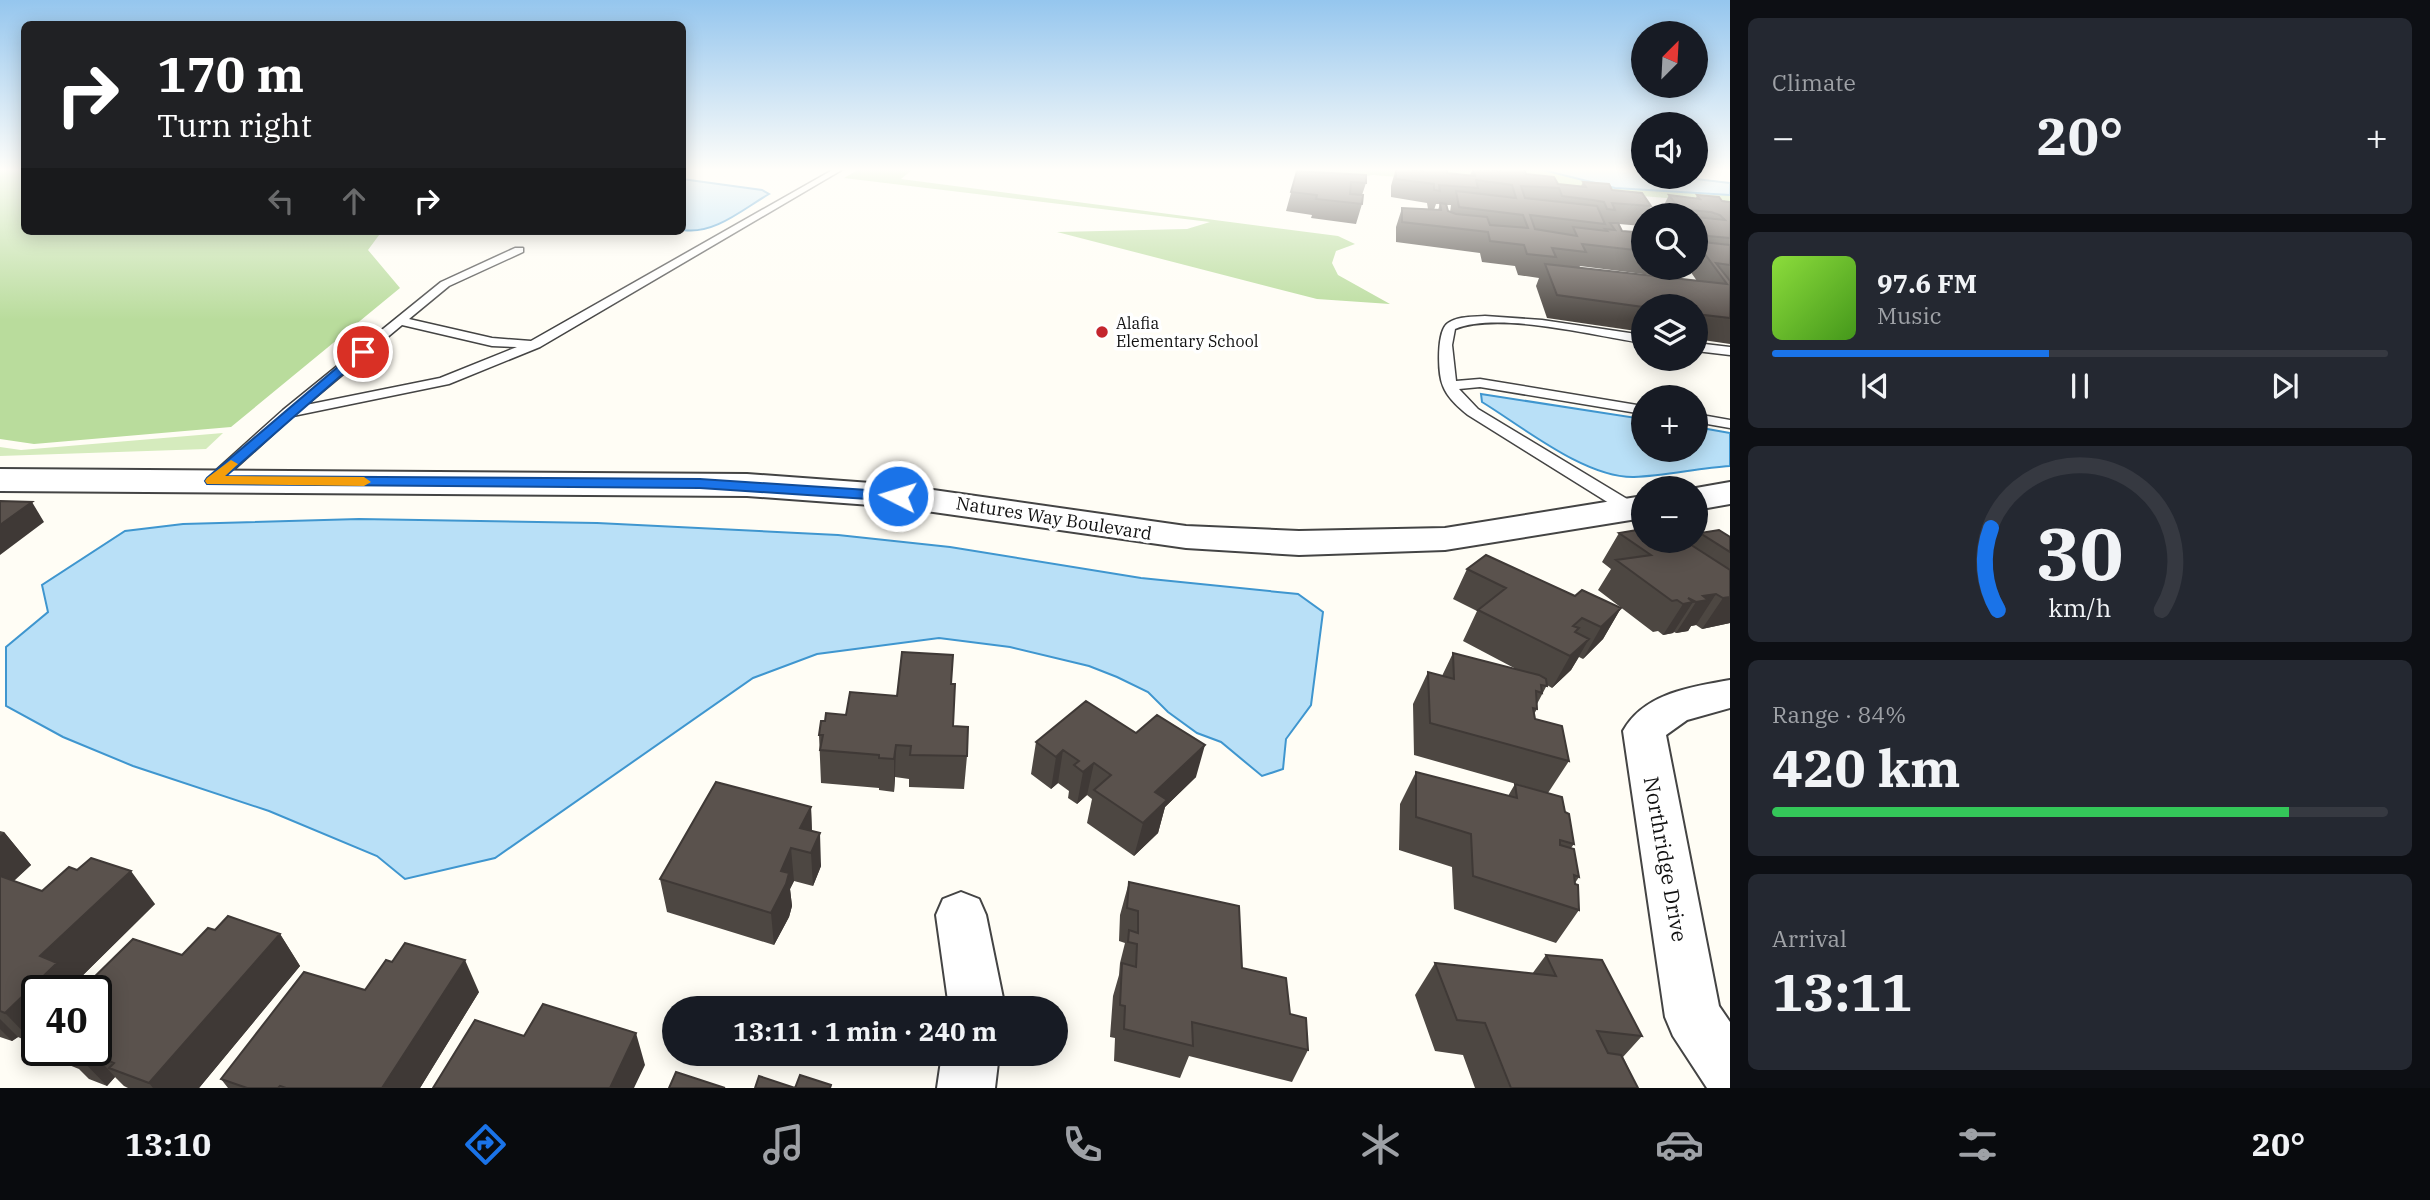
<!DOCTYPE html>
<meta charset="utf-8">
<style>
:root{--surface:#171b24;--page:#242831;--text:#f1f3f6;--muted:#9ea1a6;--line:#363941;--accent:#1a73e8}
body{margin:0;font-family:"IBM Plex Serif",serif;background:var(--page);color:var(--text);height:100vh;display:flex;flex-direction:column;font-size:26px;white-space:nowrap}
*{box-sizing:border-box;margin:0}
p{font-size:23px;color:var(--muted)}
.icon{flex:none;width:38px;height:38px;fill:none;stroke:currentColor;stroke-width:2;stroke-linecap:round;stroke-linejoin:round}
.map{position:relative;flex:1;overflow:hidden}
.sheet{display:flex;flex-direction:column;gap:18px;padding:18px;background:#0d0f14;width:700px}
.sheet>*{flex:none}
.top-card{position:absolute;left:21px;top:21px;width:665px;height:214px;border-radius:10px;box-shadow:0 4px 18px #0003;background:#202124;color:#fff;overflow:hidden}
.needle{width:46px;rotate:24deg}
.fabs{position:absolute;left:1631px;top:21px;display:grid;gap:14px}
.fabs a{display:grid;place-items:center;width:77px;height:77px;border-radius:50%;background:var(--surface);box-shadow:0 4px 18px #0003;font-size:35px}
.speed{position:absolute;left:21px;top:975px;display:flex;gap:14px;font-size:35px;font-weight:700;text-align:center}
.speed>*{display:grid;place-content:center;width:91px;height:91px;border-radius:50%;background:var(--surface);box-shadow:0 4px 18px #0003;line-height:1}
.speed .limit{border:4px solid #111;border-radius:10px;background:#fff;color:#111}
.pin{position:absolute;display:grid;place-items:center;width:60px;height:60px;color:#fff;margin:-30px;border:4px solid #fff;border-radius:50%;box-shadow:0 2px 7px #0007}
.me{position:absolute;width:77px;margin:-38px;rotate:275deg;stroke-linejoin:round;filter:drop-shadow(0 0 5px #0008)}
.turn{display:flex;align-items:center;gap:24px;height:147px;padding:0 21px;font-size:32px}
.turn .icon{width:91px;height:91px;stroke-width:2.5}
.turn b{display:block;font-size:49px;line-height:60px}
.lanes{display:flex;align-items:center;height:66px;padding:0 21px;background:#0003;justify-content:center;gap:35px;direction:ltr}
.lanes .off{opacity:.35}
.big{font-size:52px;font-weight:700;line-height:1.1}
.sheet .card{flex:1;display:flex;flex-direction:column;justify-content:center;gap:10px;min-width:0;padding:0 24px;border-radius:10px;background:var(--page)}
.sheet .dial{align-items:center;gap:0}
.dial svg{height:182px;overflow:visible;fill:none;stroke:var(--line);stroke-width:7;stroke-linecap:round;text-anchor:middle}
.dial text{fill:var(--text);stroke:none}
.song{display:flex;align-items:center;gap:21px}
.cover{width:84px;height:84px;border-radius:10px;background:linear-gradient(135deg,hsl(90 70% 55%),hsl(100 70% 35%))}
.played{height:7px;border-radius:4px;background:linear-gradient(90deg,var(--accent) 45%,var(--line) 45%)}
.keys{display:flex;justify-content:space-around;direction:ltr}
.heat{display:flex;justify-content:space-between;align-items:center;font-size:38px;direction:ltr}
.charge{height:10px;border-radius:5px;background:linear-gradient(90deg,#34c759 84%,var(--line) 0)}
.trip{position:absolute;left:662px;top:996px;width:406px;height:70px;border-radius:35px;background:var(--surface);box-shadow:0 4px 18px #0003;font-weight:700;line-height:70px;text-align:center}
.tabs{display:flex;height:112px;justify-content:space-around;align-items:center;background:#090b0e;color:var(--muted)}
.tabs .icon{width:49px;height:49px}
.tabs .current{color:var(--accent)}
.tabs b{font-size:32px;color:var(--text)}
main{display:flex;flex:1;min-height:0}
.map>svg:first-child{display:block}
.green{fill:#d5ebbd}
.forest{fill:#b9dc9c}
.water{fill:#b9e0f7;stroke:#3f96cf;stroke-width:2}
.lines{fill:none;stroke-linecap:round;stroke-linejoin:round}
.service-casing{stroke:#444;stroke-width:3}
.minor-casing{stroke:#444;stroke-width:4}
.tertiary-casing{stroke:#444;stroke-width:4}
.service{fill:#fff;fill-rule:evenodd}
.minor{fill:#fff;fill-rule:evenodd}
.tertiary{fill:#fff;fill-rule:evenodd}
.wall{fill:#4d4742;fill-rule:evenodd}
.shaded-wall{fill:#3f3936}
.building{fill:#5a524d;stroke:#3f3936;stroke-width:2}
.route{fill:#1a73e8;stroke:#114b97;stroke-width:2}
.slow{fill:#f59e0b}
.poi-dot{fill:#c4262e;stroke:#fff;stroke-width:2.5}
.labels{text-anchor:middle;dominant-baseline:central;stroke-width:7;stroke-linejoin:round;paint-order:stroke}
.far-poi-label{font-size:16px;fill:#111;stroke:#fff;text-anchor:start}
.street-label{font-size:18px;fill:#111;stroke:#fff}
.near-street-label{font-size:21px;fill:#111;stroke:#fff}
</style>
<main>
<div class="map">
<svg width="1730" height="1088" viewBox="0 0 1730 1088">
<rect width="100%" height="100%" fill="#fffdf5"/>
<path class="green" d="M223 433 206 449 0 456V447L21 450Z"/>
<path class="forest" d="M0 168H24V231H382L368 250 400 288 231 427 34 444 0 439Z
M861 168H914L901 179 1338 236 1355 244 1336 251 1332 263 1338 275 1390 304 1317 299 1057 232 1187 229 1210 222 844 178Z
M1307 168H1535L1615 188 1730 195V203L1373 175C1350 179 1327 182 1307 168Z"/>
<path class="water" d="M1535 168H1629L1643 171V177H1679L1730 183V195L1615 188Z
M682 179 762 190 769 194C743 209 714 235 683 230Z
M1481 394 1643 419V450H1696V427L1730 433V466C1698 468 1666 476 1634 477 1585 478 1523 427 1482 402Z
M359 519 597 523 838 535 950 547 1141 578 1298 594 1323 612 1311 705 1286 739 1283 769 1262 776 1221 742 1197 733 1168 712 1148 692 1117 677 1089 666 1010 647 939 638 817 654 753 678 495 858 405 879 377 856 269 811 133 766 63 737 6 706V647L48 612 42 585 125 531 183 524Z"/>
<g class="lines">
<g class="service-casing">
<path id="service" d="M836 168H845L540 347 449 384 293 416 218 484 212 486 204 481 283 410 441 282 515 248H523V252L449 286 409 319 492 338 531 341ZM402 325 492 346 517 347 440 378 306 405Z
M1485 316 1542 320 1643 335V343C1595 336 1499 311 1455 329L1452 345 1456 381 1480 379 1643 406V414L1480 387 1459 389 1478 409 1637 505 1639 509 1637 513H1625L1468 415C1459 408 1447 397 1443 386 1438 375 1436 331 1448 323 1458 316 1473 317 1485 316Z
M1696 343 1730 347V355L1696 351Z
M1696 414 1730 420V428L1696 422Z"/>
</g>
<g class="minor-casing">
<path id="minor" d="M1730 680V708L1687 720 1666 735 1719 1006 1730 1022V1088H1707L1673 1036 1665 1017 1623 731C1644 693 1691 687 1730 680Z
M961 892 979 899 986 915 1005 1008H949L936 915 943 899Z
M942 1054H999L995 1088H937Z"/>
</g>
<g class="tertiary-casing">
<path id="tertiary" d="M0 469 747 474 898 485 1186 526 1299 531 1445 528 1643 496V518L1445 550 1299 555 1186 548 898 507 747 496 0 491Z
M1730 482V504L1696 510V488Z"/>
</g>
<use href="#service" class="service"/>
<use href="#minor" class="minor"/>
<use href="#tertiary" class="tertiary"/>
</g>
<path class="wall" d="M1396 168 1421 170 1422 168H1441L1447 173 1470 175 1473 169 1497 171 1498 168H1509L1558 184 1581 186 1583 182 1612 190 1651 206 1647 215H1643V224L1642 226 1619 224 1622 231 1635 234 1643 235V268H1672L1667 277 1580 266 1579 268 1697 281 1688 268H1696V215H1659L1669 195 1696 198 1697 195 1730 202V344L1696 339V306H1643V332L1547 318 1536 286 1539 278 1518 275 1515 266 1482 262 1480 253 1396 242V227L1402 208 1428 209 1427 203 1391 197V186ZM1436 204H1440L1438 210H1434ZM1447 205H1451L1450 212 1448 211Z
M1297 171 1366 183 1362 195V204L1356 224 1311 218 1312 215 1286 211Z
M1619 533 1692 546 1700 533 1730 537V623L1702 629 1696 625 1691 626 1688 631 1676 633 1674 632 1673 633 1663 635 1658 631 1653 632 1598 590 1611 569 1602 562Z
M1467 569 1621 608 1603 639 1583 659 1579 657 1571 670 1552 688 1547 685 1537 704V709L1534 714 1535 719 1569 761 1548 793 1414 755 1413 704 1428 672 1442 676 1453 653 1516 669 1463 641 1477 611 1453 599Z
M951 684 953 726 967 756 964 789 909 787V779L895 777 894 792 879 790V788L821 783 819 735 825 721 846 715 897 696Z
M1036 742 1196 777 1165 807 1158 833 1134 856 1087 823 1092 799 1087 795 1077 804 1068 798 1069 791 1058 783 1051 789 1031 774Z
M1416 772 1508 796 1515 784 1565 812 1574 844 1571 848 1579 877 1575 883 1579 910 1556 943 1454 909 1452 867 1399 850 1400 804Z
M811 807 812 831 821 866 813 886 794 881 790 889 792 906 789 917 774 945 667 912 660 879Z
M0 831 4 832 31 865 14 881 42 891 155 904 75 983 37 990 36 1045 18 1037 12 1041 0 1037Z
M1129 882 1242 968 1290 1014 1308 1050 1292 1082 1189 1056 1180 1078 1114 1061 1115 1038 1110 1037 1113 996 1119 975 1120 963 1125 943 1119 941 1120 915Z
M215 930 280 934 300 966 199 1088H128L124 1086 115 1077 107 1086 89 1079 79 1069 69 1065 55 1050H96V990L182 955Z
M1546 955 1642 1036 1623 1057 1638 1088H1475L1463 1055 1435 1051 1415 995 1435 963 1532 974Z
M365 990 479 992 420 1088H228L221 1079Z"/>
<path class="shaded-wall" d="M32 502 44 522 0 555V525Z
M1716 594 1696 625 1691 626 1688 631 1676 633 1696 602 1703 596Z
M1730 597V623L1702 629 1723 598Z
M1693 602 1673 633 1663 635 1683 604Z
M1621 608 1603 639 1583 659 1601 627Z
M1589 639 1571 670 1552 688 1570 656Z
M896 745 895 777 894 792V759Z
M1205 745 1196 777 1165 807 1158 833 1134 856 1143 823 1155 792Z
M1063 750 1058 783 1051 789 1056 757Z
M1094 763 1087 795 1077 804 1083 772Z
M811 807 812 839 800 828Z
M4 832 31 865 0 893V836Z
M820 833 821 866 813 886 811 853Z
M791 848 794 881 790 889 792 906 789 917 774 945 771 913 781 871Z
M131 871 155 904 75 983 81 990H37L36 1045 5 1013 40 956Z
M280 934 300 966 199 1088H153L149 1083Z
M465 960 479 992 420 1088H382Z
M0 1019 18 1037 12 1041 0 1029Z
M636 1033 645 1065 634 1088H610Z
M96 1042 122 1070 114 1063 95 1055 115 1077 107 1086 77 1055 81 1050H96Z"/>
<path class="building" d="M1396 168 1423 171V168H1447V173L1475 176 1473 169 1500 171 1499 168 1524 169 1526 174 1554 177 1558 184 1586 187 1583 182 1609 184 1612 190 1642 193 1651 206 1612 203 1615 210 1607 209 1604 202 1593 200 1562 196 1559 188 1521 186 1525 198 1597 206 1605 224 1530 215 1535 229 1577 236 1573 227 1607 231 1605 229 1615 230 1610 223H1618L1622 231 1634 232 1635 234 1643 235V251L1582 244 1586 252 1552 248 1556 257 1527 254 1524 245 1490 241 1488 232 1402 222V208L1441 210 1440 203 1446 204 1448 211 1456 214 1487 217 1490 225 1528 228 1523 215 1459 207 1456 191 1516 198 1512 185 1476 180 1478 188 1439 185 1440 191 1434 190V184L1396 179Z
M1297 171 1366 175V183L1351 182 1350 194 1363 195 1362 204 1316 199 1317 195 1291 192Z
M1669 195 1700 199 1697 195 1719 197 1722 201 1730 202V238L1697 235 1703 242 1730 245V265L1716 263 1730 281V318L1696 314V306L1643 307 1557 295 1545 264 1727 284 1696 242V217L1725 220 1720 215 1711 212 1679 209Z
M0 501 32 502 0 525Z
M1643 529V541H1685L1730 570V597L1723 598 1716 594 1703 596 1708 600 1696 602 1688 598 1693 602 1683 604 1677 600 1672 601 1616 560 1651 555 1619 533Z
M1719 530 1730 537V552L1700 533Z
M1486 555 1575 596 1582 590 1621 608 1601 627 1582 618 1573 626 1579 628 1575 632 1589 639 1570 656 1478 610 1506 588 1467 569Z
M902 652 953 655 951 684H955L953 726 968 727 967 756 910 755 911 746 896 745 894 759 879 758V755L820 750 823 735H819L821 721H825L826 713 846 715 850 692 897 696Z
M1453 653 1539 675 1546 679 1547 686 1541 685 1542 693 1536 691 1537 709 1533 708 1535 719 1562 726 1569 761 1430 723 1428 672 1454 679Z
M1086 701 1136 733 1157 715 1205 745 1155 792 1167 800 1143 823 1094 790 1111 775 1094 763 1083 772 1074 765 1079 761 1063 750 1056 757 1036 742Z
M1416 772 1517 798 1515 784 1562 797 1565 812 1569 814 1574 844 1560 840V845L1574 849 1579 877 1574 875 1575 884 1578 885 1579 910 1473 876 1471 834 1416 817Z
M716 782 811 807 800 828 820 833 811 853 791 848 781 871 789 873 786 884 771 913 660 879Z
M91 858 131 871 40 956 57 963 5 1013 0 1011V876L42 891 69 867 77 870Z
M1129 882 1239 906 1242 968 1286 978 1290 1014 1306 1018 1308 1050 1192 1022 1193 1046 1124 1029 1125 1006 1120 1005 1122 963 1136 967 1137 944 1128 942 1129 930 1138 933V911L1127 908Z
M228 916 280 934 149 1083 109 1068 114 1063 95 1055 106 1043 96 1040V990H81L133 939 182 955 208 928 215 930Z
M405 943 465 960 382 1088H286L280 1086 278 1088H247L221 1079 304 972 365 990 386 960 392 962Z
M1546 955 1602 960 1642 1036 1597 1031 1608 1053 1621 1055 1638 1088H1511L1485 1023 1457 1020 1435 963 1556 976Z
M543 1004 636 1033 610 1088H433L475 1020 524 1036Z
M65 1050H81L77 1055Z
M676 1072 725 1088H669Z
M800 1075 831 1085 830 1088H755L759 1076 795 1088Z"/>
<linearGradient id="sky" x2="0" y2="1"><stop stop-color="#95c6ee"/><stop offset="0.53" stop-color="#fffefa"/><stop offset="1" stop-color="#fffefa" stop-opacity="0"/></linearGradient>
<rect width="1730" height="320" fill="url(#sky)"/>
<path class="route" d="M359 349 368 352 226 476 700 479 898 492 906 496 898 501 700 488 207 484 205 481 207 478Z"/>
<path class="slow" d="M231 460 238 464 225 476 364 477 371 482 364 486 207 484 205 481 207 478Z"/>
<circle class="poi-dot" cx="1102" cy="332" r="7"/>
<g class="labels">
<g class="far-poi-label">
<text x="1116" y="323">Alafia<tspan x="1116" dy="18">Elementary School</tspan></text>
</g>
<g class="street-label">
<text transform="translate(1054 518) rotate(9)">Natures Way Boulevard</text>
</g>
<g class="near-street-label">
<text transform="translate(1666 859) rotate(80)">Northridge Drive</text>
</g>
</g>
</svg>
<div class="fabs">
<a><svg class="needle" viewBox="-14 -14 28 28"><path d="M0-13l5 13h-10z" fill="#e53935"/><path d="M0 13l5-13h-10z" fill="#9ea1a6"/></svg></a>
<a><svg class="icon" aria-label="sound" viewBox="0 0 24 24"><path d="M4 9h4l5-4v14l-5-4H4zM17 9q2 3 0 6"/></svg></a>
<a><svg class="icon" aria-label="search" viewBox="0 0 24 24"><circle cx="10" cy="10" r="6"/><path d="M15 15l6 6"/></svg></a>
<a><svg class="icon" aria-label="layers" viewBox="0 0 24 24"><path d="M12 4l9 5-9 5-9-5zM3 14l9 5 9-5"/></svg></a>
<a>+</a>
<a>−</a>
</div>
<div class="speed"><div class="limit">40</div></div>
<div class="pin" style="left:363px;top:352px;background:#d93025"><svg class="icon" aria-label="arrive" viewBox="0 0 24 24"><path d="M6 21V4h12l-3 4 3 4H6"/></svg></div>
<svg class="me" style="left:898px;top:496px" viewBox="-20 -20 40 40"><circle r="17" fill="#1a73e8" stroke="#fff" stroke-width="3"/><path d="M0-11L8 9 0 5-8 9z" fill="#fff"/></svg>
<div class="trip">13:11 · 1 min · 240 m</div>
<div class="top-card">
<div class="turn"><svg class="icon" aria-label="right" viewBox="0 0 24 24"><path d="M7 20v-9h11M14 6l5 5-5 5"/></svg><div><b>170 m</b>Turn right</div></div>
<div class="lanes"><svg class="icon off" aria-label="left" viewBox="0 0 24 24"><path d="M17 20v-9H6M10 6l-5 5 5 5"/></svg><svg class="icon off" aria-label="ahead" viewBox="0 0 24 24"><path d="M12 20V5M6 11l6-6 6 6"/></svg><svg class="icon" aria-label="right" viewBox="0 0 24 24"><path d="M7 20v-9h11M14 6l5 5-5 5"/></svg></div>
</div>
</div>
<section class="sheet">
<div class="card"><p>Climate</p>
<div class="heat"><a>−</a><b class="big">20°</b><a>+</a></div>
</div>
<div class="card">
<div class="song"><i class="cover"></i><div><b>97.6 FM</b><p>Music</p></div></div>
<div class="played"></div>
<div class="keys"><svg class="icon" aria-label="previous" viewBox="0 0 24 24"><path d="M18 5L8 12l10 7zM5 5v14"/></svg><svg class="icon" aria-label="pause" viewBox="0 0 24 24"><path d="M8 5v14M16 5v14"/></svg><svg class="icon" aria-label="next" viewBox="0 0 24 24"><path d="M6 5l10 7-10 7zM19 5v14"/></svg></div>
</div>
<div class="card dial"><svg viewBox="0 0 100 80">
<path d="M14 69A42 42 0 1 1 86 69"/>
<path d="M14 69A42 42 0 0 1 11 33" stroke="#1a73e8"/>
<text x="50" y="56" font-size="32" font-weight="700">30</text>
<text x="50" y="72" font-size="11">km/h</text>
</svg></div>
<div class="card"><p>Range · 84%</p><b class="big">420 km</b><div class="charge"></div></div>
<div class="card"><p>Arrival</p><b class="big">13:11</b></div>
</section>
</main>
<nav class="tabs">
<b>13:10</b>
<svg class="icon current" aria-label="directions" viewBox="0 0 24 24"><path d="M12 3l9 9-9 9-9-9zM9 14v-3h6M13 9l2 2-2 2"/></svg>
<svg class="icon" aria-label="music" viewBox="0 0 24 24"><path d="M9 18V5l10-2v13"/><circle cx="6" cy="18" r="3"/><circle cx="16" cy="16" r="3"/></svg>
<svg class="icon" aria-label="phone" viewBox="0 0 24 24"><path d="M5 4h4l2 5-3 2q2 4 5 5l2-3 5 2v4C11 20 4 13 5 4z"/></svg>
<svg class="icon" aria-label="climate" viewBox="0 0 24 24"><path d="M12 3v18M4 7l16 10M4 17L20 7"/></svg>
<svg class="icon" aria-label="car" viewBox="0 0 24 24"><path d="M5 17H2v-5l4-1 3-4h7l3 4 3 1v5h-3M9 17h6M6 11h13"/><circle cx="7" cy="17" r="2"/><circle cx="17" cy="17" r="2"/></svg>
<svg class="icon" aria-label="filters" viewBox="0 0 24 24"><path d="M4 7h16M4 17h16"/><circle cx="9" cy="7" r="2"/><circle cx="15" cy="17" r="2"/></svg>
<b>20°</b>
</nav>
